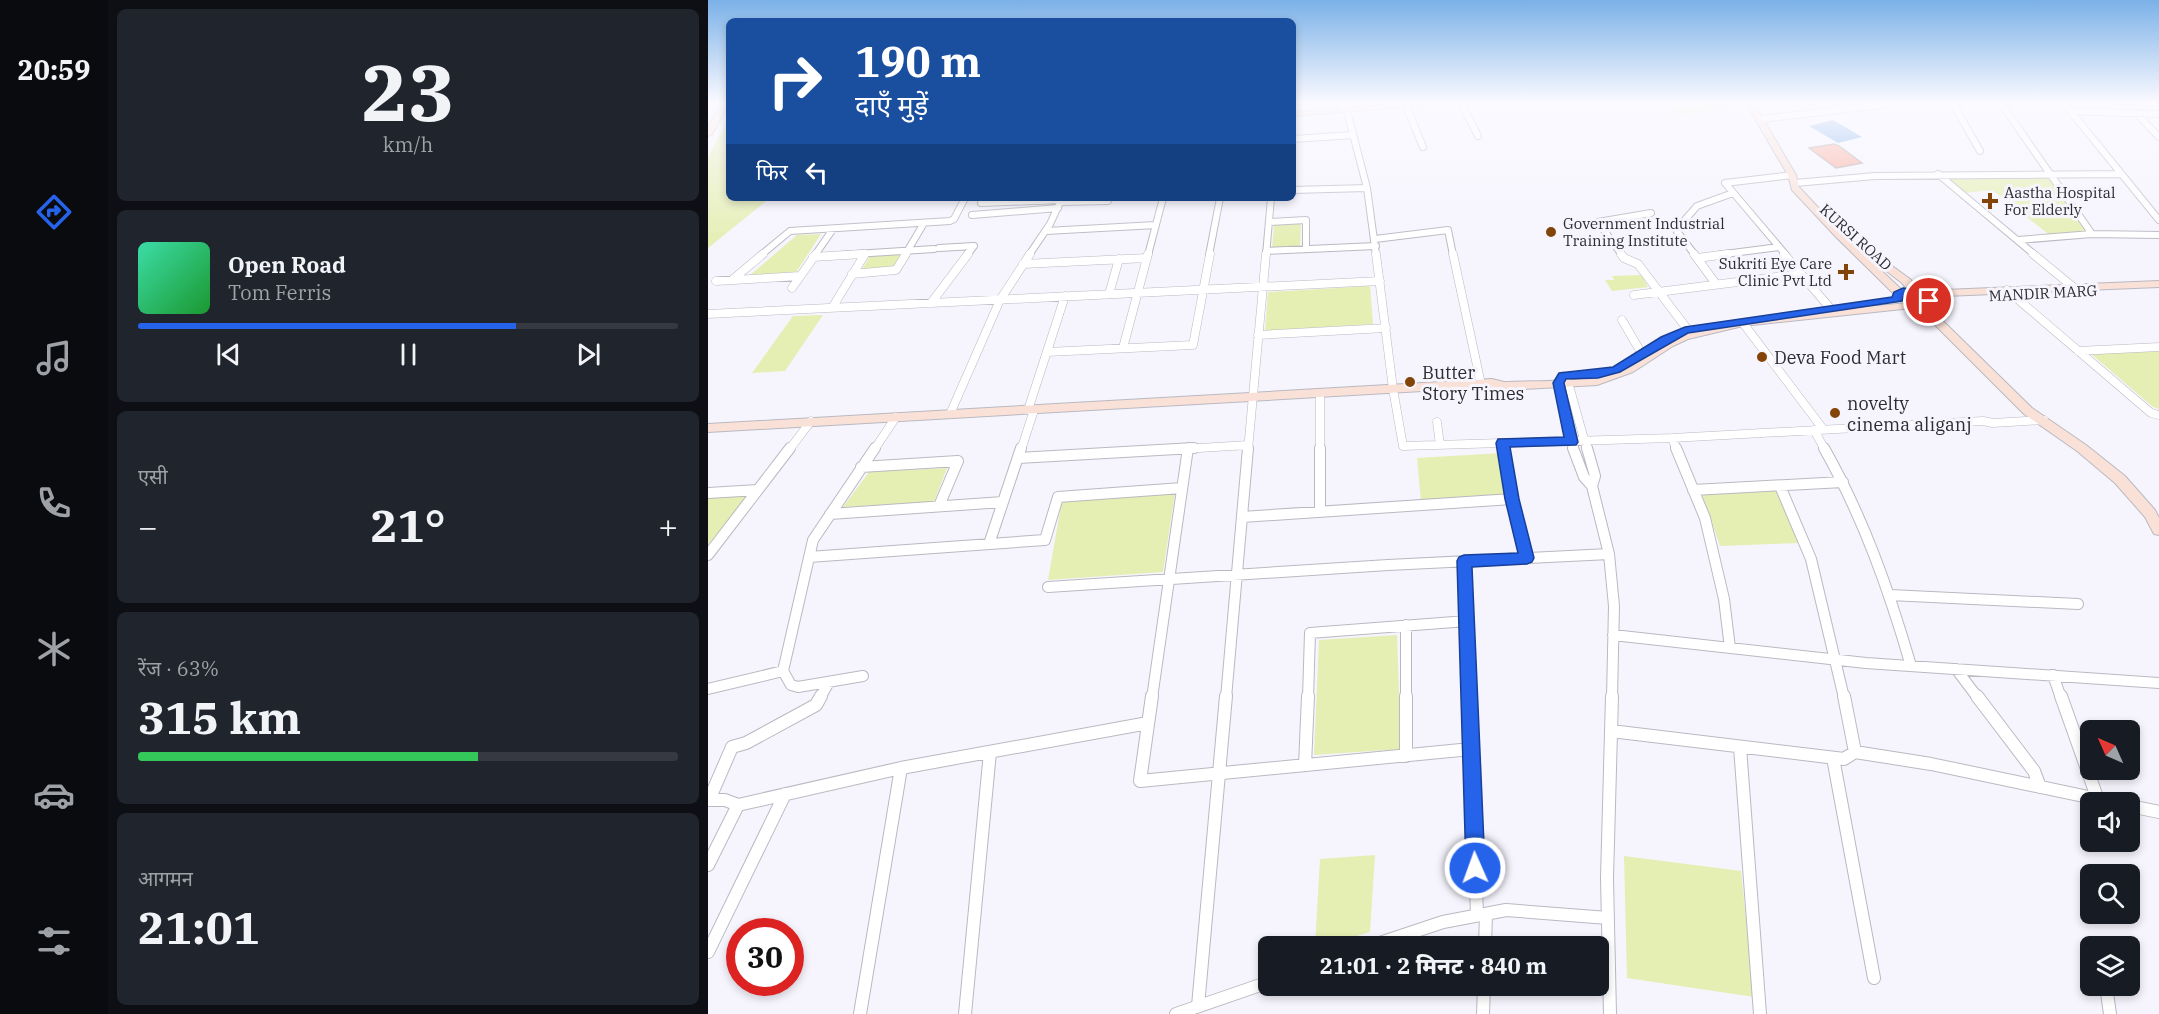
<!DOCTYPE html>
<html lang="hi">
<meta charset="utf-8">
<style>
:root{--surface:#171b24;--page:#20242c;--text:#f1f3f6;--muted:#9ea1a6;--line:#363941;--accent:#2563eb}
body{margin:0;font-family:"IBM Plex Serif","Noto Sans Devanagari",serif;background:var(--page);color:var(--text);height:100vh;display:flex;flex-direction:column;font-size:22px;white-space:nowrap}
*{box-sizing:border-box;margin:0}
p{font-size:20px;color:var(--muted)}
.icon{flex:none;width:33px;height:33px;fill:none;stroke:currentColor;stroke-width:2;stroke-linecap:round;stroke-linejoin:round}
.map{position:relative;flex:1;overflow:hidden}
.details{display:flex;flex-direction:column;gap:9px;padding:9px;background:#0d0f14;width:600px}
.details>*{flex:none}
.hud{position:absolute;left:18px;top:18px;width:570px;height:183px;border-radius:9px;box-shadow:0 3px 9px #0003;background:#1a4fa0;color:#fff;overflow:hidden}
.needle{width:39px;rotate:315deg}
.buttons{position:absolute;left:1372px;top:720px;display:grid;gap:12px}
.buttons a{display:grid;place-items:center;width:60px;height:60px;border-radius:9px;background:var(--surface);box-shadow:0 3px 9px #0003;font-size:30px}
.speed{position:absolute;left:18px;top:918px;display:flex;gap:12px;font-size:30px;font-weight:700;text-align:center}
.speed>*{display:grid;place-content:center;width:78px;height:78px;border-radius:50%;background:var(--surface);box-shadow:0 3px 9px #0003;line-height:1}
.speed .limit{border:9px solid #d22;background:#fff;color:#111}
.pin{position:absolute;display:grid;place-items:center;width:51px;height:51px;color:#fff;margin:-26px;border:3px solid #fff;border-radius:50%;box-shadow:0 2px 6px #0007}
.me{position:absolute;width:66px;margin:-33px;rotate:358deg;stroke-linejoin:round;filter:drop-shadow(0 0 4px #0008)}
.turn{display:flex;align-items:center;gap:21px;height:126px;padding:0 30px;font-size:27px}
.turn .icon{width:78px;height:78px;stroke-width:2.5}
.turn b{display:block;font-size:42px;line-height:51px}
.then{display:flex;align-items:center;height:57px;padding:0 30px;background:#0003;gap:12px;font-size:22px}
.big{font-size:45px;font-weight:800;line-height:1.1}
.details .card{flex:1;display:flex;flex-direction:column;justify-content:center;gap:9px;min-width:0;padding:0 21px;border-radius:9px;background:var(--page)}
.details .dial{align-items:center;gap:0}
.dial b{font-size:78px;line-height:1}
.song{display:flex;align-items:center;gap:18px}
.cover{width:72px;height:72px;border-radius:9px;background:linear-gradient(135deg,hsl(160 70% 55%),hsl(130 70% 35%))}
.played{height:6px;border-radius:3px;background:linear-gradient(90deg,var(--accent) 70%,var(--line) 70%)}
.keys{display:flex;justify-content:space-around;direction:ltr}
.heat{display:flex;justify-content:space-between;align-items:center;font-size:33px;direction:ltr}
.charge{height:9px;border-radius:4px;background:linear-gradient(90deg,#34c759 63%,var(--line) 0)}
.trip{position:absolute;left:550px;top:936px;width:351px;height:60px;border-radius:9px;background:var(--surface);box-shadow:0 3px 9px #0003;font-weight:800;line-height:60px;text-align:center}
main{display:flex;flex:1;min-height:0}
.dock{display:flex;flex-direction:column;width:108px;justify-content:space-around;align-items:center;background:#090b0e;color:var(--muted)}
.dock .icon{width:42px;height:42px}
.dock .selected{color:var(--accent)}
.dock b{font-size:27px;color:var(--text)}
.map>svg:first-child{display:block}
.green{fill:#e5eeb3}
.water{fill:#79ade7}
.building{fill:#faa997;stroke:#b1a7a5;stroke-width:1.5}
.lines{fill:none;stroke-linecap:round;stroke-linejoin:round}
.street-far3-casing{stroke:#bab9c1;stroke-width:8}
.street-far2-casing{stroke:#bab9c1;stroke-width:9}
.street-far1-casing{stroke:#bab9c1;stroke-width:12}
.street-casing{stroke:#bab9c1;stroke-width:14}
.secondary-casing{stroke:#bab9c1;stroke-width:2}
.street-far3{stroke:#fff;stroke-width:6}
.street-far2{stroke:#fff;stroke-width:8}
.street-far1{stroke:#fff;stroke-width:10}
.street{stroke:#fff;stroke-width:12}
.secondary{fill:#f9e1d8;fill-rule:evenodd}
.route{fill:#2563eb;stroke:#184099;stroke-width:1.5}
.poi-dot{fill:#834407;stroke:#f6f5fe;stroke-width:2}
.labels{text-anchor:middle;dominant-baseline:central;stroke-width:6;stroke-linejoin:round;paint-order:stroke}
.far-poi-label{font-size:15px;fill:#2d2c2f;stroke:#f6f5fe;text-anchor:start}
.far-street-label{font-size:15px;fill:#2d2c2f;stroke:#f6f5fe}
.poi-label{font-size:18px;fill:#2d2c2f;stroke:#f6f5fe;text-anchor:start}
</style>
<main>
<nav class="dock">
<b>20:59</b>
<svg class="icon selected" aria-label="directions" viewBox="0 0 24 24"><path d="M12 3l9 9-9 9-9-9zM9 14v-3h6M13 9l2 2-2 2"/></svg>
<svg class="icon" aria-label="music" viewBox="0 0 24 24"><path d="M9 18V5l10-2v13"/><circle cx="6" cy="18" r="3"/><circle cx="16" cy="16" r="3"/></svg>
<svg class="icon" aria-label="phone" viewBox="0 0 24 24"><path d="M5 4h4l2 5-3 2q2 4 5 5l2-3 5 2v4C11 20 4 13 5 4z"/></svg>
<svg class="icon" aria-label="climate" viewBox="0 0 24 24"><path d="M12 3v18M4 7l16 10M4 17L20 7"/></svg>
<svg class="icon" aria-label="car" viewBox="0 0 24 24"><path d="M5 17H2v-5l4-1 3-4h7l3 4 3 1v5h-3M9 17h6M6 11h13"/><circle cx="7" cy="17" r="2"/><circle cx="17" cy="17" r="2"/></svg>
<svg class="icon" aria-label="filters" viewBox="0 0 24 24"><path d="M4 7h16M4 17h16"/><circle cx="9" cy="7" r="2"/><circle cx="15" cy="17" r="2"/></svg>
</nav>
<section class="details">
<div class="card dial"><b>23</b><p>km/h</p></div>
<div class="card">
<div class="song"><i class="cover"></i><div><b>Open Road</b><p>Tom Ferris</p></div></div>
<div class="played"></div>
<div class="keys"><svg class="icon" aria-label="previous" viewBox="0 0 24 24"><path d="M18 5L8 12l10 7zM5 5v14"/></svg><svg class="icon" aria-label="pause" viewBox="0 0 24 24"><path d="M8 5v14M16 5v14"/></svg><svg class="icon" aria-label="next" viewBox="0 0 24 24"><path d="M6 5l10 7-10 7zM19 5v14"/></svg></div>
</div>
<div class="card"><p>एसी</p>
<div class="heat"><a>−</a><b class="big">21°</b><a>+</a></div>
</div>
<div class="card"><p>रेंज · 63%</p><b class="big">315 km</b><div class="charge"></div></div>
<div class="card"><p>आगमन</p><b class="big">21:01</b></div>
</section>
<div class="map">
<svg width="1451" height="1014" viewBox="0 0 1451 1014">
<rect width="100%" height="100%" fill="#f6f5fe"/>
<path class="green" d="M956 102H1033L1036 106 970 115Z
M21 117V198H62L0 248V157Z
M1340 174 1381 233 1343 236 1284 190 1256 193 1233 176Z
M593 223 592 247 564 249 566 224Z
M113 234 87 274 40 277 89 235Z
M194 254 186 268 153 271 162 256Z
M934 275 940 287 904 291 897 280H906L904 276Z
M662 286 665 324 557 331 560 292Z
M115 315 77 371 44 373 85 316Z
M1451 351V409L1445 407 1382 353Z
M794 453 803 496 713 502 709 458Z
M239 468 226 502 135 507 161 472Z
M1070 491 1092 543 1012 546 994 494Z
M467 493 455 572 340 580 354 500Z
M39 496 0 545V498Z
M689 635 693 749 606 755 611 640Z
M667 855 662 932 616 946H607L612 859Z
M916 856 1033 871 1046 997 919 978Z"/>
<path class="water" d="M1125 120 1154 137 1130 143 1101 126Z"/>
<path class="building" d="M1126 144 1131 146 1154 163 1128 168 1101 148Z"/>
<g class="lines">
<g class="street-far3-casing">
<path id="street-far3" d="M631 102 639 111 659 188 668 255
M1244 102 1272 151
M1292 102 1384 234
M1355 102 1451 220
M753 103 770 136
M699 108 715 147
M1362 111 1451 114
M1428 113 1451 137
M1053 119 1198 102
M585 139 645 135
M1230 174 1327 255
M1017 183 1078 255
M1017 183 1084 175
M1087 183 1167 176 1413 174
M585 190 659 188
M352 202 400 201 401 198
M273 203 353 200
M264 215 350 208
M561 222 598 220V249
M338 231 448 225
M667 239 740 230 745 255
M1310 240 1384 234 1451 235
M231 248 266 246 259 255
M558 251 668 246
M53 255 82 231 242 221 246 219 257 198
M107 255 125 229
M131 255 226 249
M197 255 216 223
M321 255 342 224 354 198
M440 255 455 198
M501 255 512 198
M558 255 563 198
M914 255 890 222 943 213
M987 255 968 230 989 206 1025 193
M1009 255 1071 247"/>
</g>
<g class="street-far2-casing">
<path id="street-far2" d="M668 254 685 389 695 446 964 438 1275 421 1285 423 1336 420
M745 254 773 384
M913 254 916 258 930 264 983 334
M986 254 1008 284
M1076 254 1122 308
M1325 254 1370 291
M105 257 154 254
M989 258 1020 254
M315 264 439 258
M144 274 188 270 198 254
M24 280 55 254
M8 281 92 276
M84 288 108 254
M1299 290 1443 413 1451 415
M401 294 411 259
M926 295 1093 274
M223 303 260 254
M124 308 157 254
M0 314 672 281
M914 320 934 354
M1035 323 1115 429
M550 335 678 328
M415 348 440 254
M1370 351 1451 347
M339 352 485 345 502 254
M612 393V450
M320 410 357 296
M242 414 292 300 322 254
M729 422 732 445
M1106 430 1117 450
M964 438 969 450
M795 443 796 450
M81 450 103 421
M166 450 188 417
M313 450 326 410
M459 450 540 445
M540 450 558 254
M866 450 851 383 855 376 860 382 879 450"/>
</g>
<g class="street-far1-casing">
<path id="street-far1" d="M612 448V512
M796 448 804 499 819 558
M865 448 876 477 884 486
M879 448 887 476 884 486
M968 448 997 518 1016 599 1022 648
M1116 448C1155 517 1181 590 1203 666
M310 458 486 448
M153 467 250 461 231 506
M884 486 901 554 906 606 904 698
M1072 486 1103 559 1136 698
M985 490 1135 482
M0 493 50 490
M122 514 295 502
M534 517 804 499
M281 544 313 448
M0 555 82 448
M101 557 337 540 350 497 474 488
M756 561 761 698
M340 587 680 565 901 554
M1182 595 1370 604
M698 625V698
M905 635 1158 663 1451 683
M1248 669 1270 698
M1345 675 1353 698
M155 676 90 687 83 685 75 671 105 540 167 448
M0 689 75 671
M112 698 121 682
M444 698 480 448
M518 698 540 448
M600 698 602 633 759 621"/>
</g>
<g class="street-casing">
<path id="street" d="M444 696 432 781 763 749
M698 696V756
M761 696 769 915
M1136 696 1147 752
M1269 696 1326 771 1332 787
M1353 696 1390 800
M903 731 1136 759 1147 752 1223 764 1404 802
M1032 747 1052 1014
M1125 758 1166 978
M597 765 600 696
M0 800H17L30 805 193 768 440 723
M1 800 24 747 38 743 108 705 113 696
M1422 806 1451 812
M0 865 30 805
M663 946 735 922 798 910 900 918
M777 946 778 914
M0 952 77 794
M1398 986 1402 1014
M490 1006 518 696
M152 1014 193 768
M257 1014 282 752
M468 1014 561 982
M775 1014 776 986
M902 1014 899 878 904 696"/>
</g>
<g class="secondary-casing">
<path id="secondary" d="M14 102 21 104 4 134 0 136V127Z
M715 102H758L585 116V112Z
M1037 102H1045L1088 175 1091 187 1134 233 1195 291V295H1187L1128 237 1084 190 1080 175Z
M1162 250 1202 279 1212 291 1451 281V287L1214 297 1203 294 1194 283 1158 255V251Z
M1200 303 1205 306H1213L1235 321 1324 408 1378 445 1417 476 1447 510 1451 518V535L1446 534 1437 517 1407 483 1369 451 1316 414 1227 325 1204 308 1035 326 980 339 965 346 925 372 889 385 796 390 784 387 0 432V424L784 379 796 382C835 380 882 385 918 366 938 355 955 338 977 332 1050 315 1125 310 1200 303Z"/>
</g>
<use href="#street-far3" class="street-far3"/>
<use href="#street-far2" class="street-far2"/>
<use href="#street-far1" class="street-far1"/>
<use href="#street" class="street"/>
<use href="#secondary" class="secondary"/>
</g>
<linearGradient id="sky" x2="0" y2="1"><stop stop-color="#7bb1e8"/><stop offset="0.42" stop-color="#fbfaff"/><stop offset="1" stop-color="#fbfaff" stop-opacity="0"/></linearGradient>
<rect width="1451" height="244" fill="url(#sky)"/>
<path class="route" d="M1195 288 1214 291 1226 301 1221 304 1208 296 1197 294 1194 301 980 333 912 372 890 378 858 379 856 383 870 442 868 445 802 447 811 499 826 558 824 562 819 564 764 567 777 868 774 875 767 877 761 875 758 868 749 561 751 557 756 555 810 553 797 499 788 443 790 439 856 437 845 383 851 373 905 367 953 337 977 327 1184 297 1186 292Z"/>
<g class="poi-dot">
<path d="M1279 192h6v6h6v6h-6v6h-6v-6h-6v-6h6z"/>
<circle cx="843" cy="232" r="6"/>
<path d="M1135 263h6v6h6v6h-6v6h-6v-6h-6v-6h6z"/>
<circle cx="1054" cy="357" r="6"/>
<circle cx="702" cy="382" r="6"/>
<circle cx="1127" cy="413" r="6"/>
</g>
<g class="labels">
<g class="far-poi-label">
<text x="1296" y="192">Aastha Hospital<tspan x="1296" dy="17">For Elderly</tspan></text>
<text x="855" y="223">Government Industrial<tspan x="855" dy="17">Training Institute</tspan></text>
<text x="1124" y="263" text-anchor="end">Sukriti Eye Care<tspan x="1124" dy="17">Clinic Pvt Ltd</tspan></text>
</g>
<g class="far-street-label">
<text transform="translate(1148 237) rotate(42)">KURSI ROAD</text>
<text transform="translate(1335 293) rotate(-3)">MANDIR MARG</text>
</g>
<g class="poi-label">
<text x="1066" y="357">Deva Food Mart</text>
<text x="714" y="372">Butter<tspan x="714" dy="21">Story Times</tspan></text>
<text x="1139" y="403">novelty<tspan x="1139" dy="21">cinema aliganj</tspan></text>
</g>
</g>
</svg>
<div class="buttons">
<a><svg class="needle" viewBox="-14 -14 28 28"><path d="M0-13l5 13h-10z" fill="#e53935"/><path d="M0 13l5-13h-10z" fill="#9ea1a6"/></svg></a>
<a><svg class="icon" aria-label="sound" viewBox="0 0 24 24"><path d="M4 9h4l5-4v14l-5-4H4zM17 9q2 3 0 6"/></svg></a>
<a><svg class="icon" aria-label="search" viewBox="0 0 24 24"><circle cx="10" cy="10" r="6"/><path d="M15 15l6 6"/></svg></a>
<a><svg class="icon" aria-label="layers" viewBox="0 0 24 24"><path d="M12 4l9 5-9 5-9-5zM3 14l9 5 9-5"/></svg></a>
</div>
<div class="speed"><div class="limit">30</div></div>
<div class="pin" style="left:1221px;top:301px;background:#d93025"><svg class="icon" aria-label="arrive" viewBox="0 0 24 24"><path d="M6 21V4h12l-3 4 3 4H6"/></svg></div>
<svg class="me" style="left:767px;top:868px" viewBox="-20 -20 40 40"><circle r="17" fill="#2563eb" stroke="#fff" stroke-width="3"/><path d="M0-11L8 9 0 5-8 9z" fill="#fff"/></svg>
<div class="trip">21:01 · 2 मिनट · 840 m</div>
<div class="hud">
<div class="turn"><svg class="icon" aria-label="right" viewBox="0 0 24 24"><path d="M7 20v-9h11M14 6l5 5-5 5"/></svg><div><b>190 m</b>दाएँ मुड़ें</div></div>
<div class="then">फिर<svg class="icon" aria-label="left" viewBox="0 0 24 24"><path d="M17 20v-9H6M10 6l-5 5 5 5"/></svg></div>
</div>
</div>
</main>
